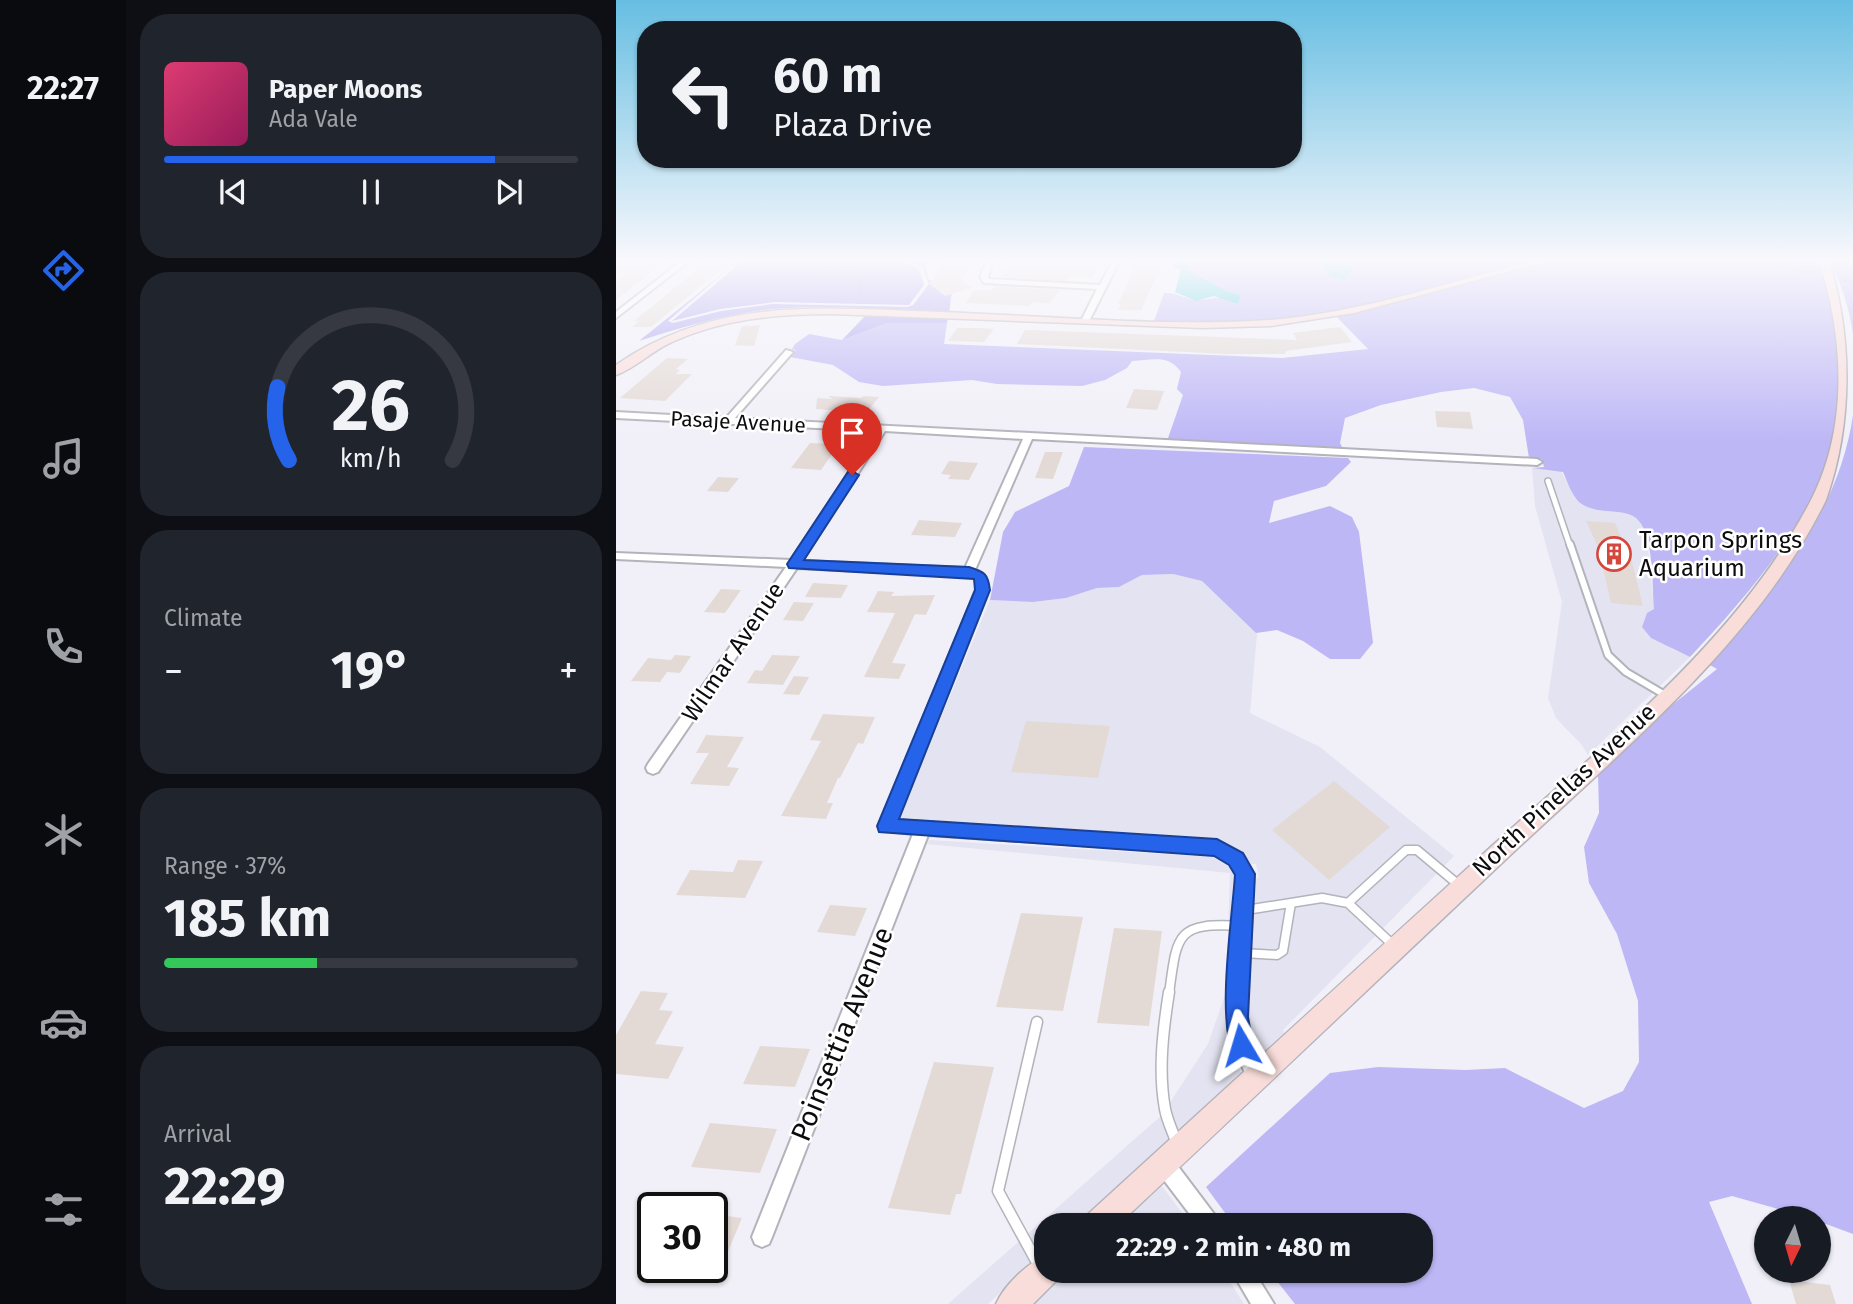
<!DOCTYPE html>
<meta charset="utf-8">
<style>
:root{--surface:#171b24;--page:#20242c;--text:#f1f3f6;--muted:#9ea1a6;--line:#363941;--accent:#2563eb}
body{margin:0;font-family:"Fira Sans",sans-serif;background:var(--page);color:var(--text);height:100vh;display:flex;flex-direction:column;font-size:26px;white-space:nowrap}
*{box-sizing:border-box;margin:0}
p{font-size:23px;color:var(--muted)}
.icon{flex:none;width:38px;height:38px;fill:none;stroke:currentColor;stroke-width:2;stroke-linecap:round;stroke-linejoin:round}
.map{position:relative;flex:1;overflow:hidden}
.sheet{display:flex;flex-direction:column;gap:14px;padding:14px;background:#0d0f14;width:490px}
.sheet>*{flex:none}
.top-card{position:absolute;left:21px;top:21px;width:665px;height:147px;border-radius:28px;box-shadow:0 2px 5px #0004;background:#171b24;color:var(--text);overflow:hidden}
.needle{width:46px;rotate:185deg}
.fabs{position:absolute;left:1138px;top:1206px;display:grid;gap:14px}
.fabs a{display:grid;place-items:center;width:77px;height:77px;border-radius:50%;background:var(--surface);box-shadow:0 2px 5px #0004;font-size:35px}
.speed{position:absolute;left:21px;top:1192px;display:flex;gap:14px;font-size:35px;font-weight:700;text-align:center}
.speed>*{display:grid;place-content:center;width:91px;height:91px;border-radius:50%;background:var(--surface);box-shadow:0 2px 5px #0004;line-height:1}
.speed .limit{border:4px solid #111;border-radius:10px;background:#fff;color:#111}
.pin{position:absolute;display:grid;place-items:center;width:60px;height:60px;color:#fff;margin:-72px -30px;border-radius:50% 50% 50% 0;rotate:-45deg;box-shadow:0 0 7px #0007}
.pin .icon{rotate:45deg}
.me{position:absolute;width:77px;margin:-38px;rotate:353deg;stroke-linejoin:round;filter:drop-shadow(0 0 5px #0008)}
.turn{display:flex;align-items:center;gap:24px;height:147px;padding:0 21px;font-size:32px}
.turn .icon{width:91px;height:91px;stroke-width:2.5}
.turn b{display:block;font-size:49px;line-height:60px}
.big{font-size:52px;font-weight:700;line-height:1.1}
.sheet .widget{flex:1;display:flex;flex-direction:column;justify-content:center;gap:10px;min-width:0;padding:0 24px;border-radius:28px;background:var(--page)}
.sheet .dial{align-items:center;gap:0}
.dial svg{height:182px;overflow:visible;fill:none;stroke:var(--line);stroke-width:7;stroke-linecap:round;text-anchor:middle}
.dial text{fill:var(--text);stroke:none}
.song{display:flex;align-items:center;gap:21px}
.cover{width:84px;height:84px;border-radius:10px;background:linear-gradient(135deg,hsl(340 70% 55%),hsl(330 70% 35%))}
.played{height:7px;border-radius:4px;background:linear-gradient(90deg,var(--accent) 80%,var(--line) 80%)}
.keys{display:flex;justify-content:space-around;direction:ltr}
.heat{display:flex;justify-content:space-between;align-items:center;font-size:38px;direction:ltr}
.charge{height:10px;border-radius:5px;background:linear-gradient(90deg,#34c759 37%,var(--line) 0)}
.trip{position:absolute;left:418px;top:1213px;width:399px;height:70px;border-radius:28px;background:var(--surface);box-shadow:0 2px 5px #0004;font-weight:700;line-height:70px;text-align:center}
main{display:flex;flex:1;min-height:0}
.tabs{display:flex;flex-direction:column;width:126px;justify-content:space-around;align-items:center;background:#090b0e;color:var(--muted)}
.tabs .icon{width:49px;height:49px}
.tabs .selected{color:var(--accent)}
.tabs b{font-size:32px;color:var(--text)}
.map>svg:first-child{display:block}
.built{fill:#e3e3f1}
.green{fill:#bdb7f6}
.forest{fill:#a89fef}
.water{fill:#47ced9}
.building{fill:#e3dad6}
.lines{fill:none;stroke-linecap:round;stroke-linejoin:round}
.lane-far3-casing{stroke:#b3b3bb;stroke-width:8}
.lane-far2-casing{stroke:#b3b3bb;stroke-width:10}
.lane-far1-casing{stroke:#b3b3bb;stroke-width:11}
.lane-casing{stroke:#b3b3bb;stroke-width:13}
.street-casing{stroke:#b3b3bb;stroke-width:4}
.secondary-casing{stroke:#b3b3bb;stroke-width:3}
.path{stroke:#a3a2a8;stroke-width:2;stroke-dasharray:4.5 2.5;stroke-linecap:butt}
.lane-far3{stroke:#fff;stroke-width:5}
.lane-far2{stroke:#fff;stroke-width:6}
.lane-far1{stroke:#fff;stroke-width:8}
.lane{stroke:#fff;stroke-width:10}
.street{fill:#fff;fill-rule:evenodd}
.secondary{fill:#f9ddda;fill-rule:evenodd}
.route{fill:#2563eb;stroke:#184099;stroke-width:2}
.labels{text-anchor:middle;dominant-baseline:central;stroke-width:5;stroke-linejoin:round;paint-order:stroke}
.far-street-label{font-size:21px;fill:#0c0c0e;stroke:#fff}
.poi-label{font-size:24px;fill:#0c0c0e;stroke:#fff;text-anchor:start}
.street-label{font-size:24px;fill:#0c0c0e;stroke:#fff}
.near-street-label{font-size:28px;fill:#0c0c0e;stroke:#fff}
</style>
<main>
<nav class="tabs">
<b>22:27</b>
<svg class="icon selected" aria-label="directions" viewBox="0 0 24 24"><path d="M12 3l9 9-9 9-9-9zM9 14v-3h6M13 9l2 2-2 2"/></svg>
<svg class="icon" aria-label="music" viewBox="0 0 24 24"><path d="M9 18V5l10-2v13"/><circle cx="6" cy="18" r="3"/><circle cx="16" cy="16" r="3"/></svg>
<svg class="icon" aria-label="phone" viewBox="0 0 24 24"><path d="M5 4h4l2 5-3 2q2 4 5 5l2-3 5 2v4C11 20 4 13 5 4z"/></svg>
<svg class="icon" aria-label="climate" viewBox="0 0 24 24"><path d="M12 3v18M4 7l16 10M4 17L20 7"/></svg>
<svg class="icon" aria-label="car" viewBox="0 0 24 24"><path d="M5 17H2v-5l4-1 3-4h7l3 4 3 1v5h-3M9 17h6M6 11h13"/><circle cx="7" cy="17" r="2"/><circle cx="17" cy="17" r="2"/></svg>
<svg class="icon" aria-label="filters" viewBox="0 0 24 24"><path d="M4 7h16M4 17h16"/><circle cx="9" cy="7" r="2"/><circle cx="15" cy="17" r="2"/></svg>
</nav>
<section class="sheet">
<div class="widget">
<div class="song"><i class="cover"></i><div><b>Paper Moons</b><p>Ada Vale</p></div></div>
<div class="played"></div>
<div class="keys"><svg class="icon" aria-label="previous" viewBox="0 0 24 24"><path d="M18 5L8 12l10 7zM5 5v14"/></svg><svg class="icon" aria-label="pause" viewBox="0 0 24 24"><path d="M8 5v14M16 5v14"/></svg><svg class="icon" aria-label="next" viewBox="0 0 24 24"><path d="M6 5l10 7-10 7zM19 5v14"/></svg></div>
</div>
<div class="widget dial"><svg viewBox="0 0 100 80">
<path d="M14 69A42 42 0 1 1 86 69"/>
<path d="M14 69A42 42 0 0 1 9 37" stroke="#2563eb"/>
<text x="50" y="56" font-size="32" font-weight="700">26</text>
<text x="50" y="72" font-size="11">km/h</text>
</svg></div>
<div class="widget"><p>Climate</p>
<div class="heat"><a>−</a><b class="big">19°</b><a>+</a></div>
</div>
<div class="widget"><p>Range · 37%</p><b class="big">185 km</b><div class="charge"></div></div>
<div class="widget"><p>Arrival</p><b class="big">22:29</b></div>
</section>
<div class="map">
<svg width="1237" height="1304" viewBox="0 0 1237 1304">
<rect width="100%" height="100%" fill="#f1f0f8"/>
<path class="built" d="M916 468 944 470 960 498 1017 515 1023 521 1031 537 1038 609 1056 649 1074 657 972 755 965 744 940 718 932 698 946 602 919 506Z
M557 574 586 581 641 634 634 713 704 747 838 856 667 1030 669 1034 644 1056 637 1041 632 1016 639 880 643 877 640 864H635L625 851 602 838 283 818 374 600 417 602 450 598 481 588 503 587 526 575Z
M313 840 597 857 613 867 619 877 609 1017 614 1048 625 1073 459 1225H430V1250L372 1304H332L546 1115 592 1044 610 992 614 873 311 844Z
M546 1186 575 1225H503Z
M453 1270 607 1271 628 1304H417Z"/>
<path class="green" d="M569 258H697L706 265 714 277 731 264 725 258H927C836 282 745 312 650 320 613 324 575 322 538 321L548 293C562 292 570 300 582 300 598 300 604 293 621 304L624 295 613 292 573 271Z
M947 258H1202C1221 293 1227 337 1225 377 1224 391 1224 406 1222 420 1207 510 1135 592 1074 657L1035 638 1026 627 1031 613 1038 609C1036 585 1038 537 1022 520 1010 506 979 517 962 501 955 493 951 481 947 472L916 468 928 467 926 459 913 458 907 420 894 397 858 388 825 392 765 405 729 418 724 443 727 449 551 441 567 395 561 389 565 372C553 354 536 360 516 361L511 368 489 380 466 386 381 384 356 380 267 386 243 382 217 365 174 357 180 350 176 349 179 344 193 334 226 340 271 323H331L328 344 666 358 752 349 720 316 776 304Z
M1212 258H1237V334C1233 307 1225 282 1212 258Z
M1237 415V1234L1202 1221V1218H1194L1116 1196 1093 1202 1136 1304H679L653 1271 805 1270V1225H618L590 1187 714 1073 762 1067 850 1070 889 1068 968 1108 1007 1091 1023 1062 1022 1001 1001 934 973 883 968 847 983 813 982 773 1035 722 1101 669 1092 664C1156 594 1223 513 1237 415Z
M468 447 732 458 735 462 710 486 658 501 653 523 714 506 736 517 743 532 757 643 744 659H714L687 641 661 630 640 633 586 581 557 574 526 575 503 587 481 588 450 598 417 602 374 600 387 532 399 512 453 486Z"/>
<path class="forest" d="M130 258H280L303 269 308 285 293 305 159 302 104 309 56 321Z
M287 258H315L309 266 312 279 336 291 333 313C275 310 217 304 159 309 112 313 68 327 23 341L115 267 52 321 57 323 105 311 157 304 291 307 297 305 313 284 307 268Z
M250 315 332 318 331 323H271L226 340Z"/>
<path class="water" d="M564 258H569L573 271 613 292 625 295 622 304 598 296 580 301 559 292 565 270 557 267Z
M697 258H725L736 271 729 280 714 277 706 265Z"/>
<path class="building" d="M0 258H53L0 300V281L9 274H0Z
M398 258H484L476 278 457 277 450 281 385 277Z
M94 259 117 260 35 327H16L23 321H18Z
M528 259 548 260 543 277H540L525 310H502L505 304H502L521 262H527Z
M328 263H356L345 280 357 288 329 296 313 284Z
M379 286 445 290 433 303 416 302 414 306 350 303 358 290H376Z
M144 325 138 346 119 345 126 326Z
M724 327 736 342 670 351 669 354H612L401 344 409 330 681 340 677 333Z
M341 328H363L378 329 368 342 332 341Z
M51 358 72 359 60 369 64 370 60 374H76L49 401 4 398Z
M518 389 548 391 541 410 510 408Z
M212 396 245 398 248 396 263 397 250 413 200 409 201 398 217 399Z
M819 411 854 412 857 429 821 427Z
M194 443 223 444 205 470 175 468Z
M429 452H447L437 479 419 478Z
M333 461 362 463 353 480 332 479 335 475 325 474Z
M102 477 123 478 112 492 91 491Z
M303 520 346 523 339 537 295 535Z
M970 521 999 523 1016 562 1027 606 995 603 982 547Z
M197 583 232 585 225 598 189 597Z
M105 589 125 590 109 613 88 612Z
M262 591 278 592 275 596 319 595 310 615 299 614 276 663 290 664 283 679 248 677 279 613 251 612Z
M178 602 198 603 187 621 167 620Z
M59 655 75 656 64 673 51 672 44 682 15 681 32 658 55 660Z
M156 655 184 656 167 685 131 683 139 670 146 671Z
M178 676 193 677 183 695 167 694Z
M207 714 259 717 247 744 242 743 224 778H222L211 803H217L210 819 165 816 205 741 194 740Z
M410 721 494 726 482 778 395 772Z
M90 735 128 737 111 767 123 768 113 786 74 784 93 753H80Z
M718 781 774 827 713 880 656 830Z
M122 860 147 861 129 898 60 895 74 870 117 872Z
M214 905 251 908 239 936 201 932Z
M405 913 467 917 447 1011 380 1007Z
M498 928 546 931 533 1026 481 1023Z
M25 991 52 993 43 1010 57 1011 39 1044 68 1047 52 1079 0 1074V1035Z
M144 1046 194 1049 179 1087 127 1084Z
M318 1062 378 1067 345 1194H340L334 1215 272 1208Z
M94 1123 161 1129 144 1173 75 1167Z
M96 1214 126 1218 108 1261 96 1259Z
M1173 1280 1214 1285 1220 1304H1180Z"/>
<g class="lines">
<g class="lane-far3-casing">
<path id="lane-far3" d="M932 481 954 546"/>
</g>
<g class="lane-far2-casing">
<path id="lane-far2" d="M954 544 992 655 1010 672 1049 695"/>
</g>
<g class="lane-far1-casing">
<path id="lane-far1" d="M732 903 776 944
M630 910 706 898 732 903 790 850H801L844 886
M628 953 661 955 667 951 675 903
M553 994C561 934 560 922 625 926"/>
</g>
<g class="lane-casing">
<path id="lane" d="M553 992C547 1030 542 1071 549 1109 551 1120 556 1130 560 1141
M421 1022 382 1191 423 1266"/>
</g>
<g class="street-casing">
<path id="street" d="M69 258H77L0 318V312Z
M369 258H375L376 263 372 277 373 279 484 285 498 258H505L473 321 469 323 465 321 481 289 368 283 364 277 370 263Z
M170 350 177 352 119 418 921 459 926 462 921 465 416 439 359 570C371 574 371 578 372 590L280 820 601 842 625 854 637 874 630 1017 634 1044 649 1077 646 1083 640 1086 634 1083 616 1045 612 1017 621 875 615 864 599 854 312 835 156 1237 153 1244 146 1247 139 1244 136 1237 297 834 265 830 263 826 360 590V578L352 576 181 568 42 772 37 774 32 772 30 768 32 764 170 567 0 559V553L175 560 260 431 0 418V412L110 418ZM269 431 407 439 349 568 186 561Z
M548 1154 555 1157 601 1218 604 1225H582L541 1171 538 1164 541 1157Z
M615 1270H637L658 1304H635Z"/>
</g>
<g class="secondary-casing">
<path id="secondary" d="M926 258H943L738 313 655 326 586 328 215 314C160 314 107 319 56 342 37 350 20 368 0 375V365C101 295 210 308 326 312 433 316 546 327 653 320 745 313 837 281 926 258Z
M1202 258H1212C1237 335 1237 424 1210 500 1140 644 1000 755 886 863 758 983 631 1105 502 1225H467L471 1215C603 1095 734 974 867 854 982 749 1122 641 1195 500 1233 426 1228 335 1202 258Z
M430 1255V1270H446L441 1280 417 1304H380C388 1285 412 1263 430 1255Z"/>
</g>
<path class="path" d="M193 258 194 269 201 273 245 271
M1129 258 1200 274
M188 277 194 269
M1227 280 1237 282
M244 295 243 273 254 258"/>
<use href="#lane-far3" class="lane-far3"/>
<use href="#lane-far2" class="lane-far2"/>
<use href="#lane-far1" class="lane-far1"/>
<use href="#lane" class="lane"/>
<use href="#street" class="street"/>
<use href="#secondary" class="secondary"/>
</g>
<linearGradient id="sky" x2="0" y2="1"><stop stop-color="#67bee2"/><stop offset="0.59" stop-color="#f9f8fc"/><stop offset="1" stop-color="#f9f8fc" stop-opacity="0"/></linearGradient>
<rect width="1237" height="441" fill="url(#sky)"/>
<path class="route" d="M236 471 243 475 188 560 353 567C369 572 372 574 374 590L283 819 601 839 627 853 639 874 632 1017 637 1045 634 1054 625 1057 617 1054C601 1015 616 920 619 875L613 865 598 856 263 832 261 826 359 590 358 579 173 568 171 564 173 561 232 472Z"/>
<defs>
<g id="building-ring" transform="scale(1.75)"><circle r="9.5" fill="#fff" stroke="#d5473d" stroke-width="1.5"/><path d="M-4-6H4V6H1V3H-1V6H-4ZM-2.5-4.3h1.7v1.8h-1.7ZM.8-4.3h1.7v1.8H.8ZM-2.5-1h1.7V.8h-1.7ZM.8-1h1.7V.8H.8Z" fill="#d5473d"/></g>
</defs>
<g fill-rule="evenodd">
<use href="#building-ring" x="998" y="554"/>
</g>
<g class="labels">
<g class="far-street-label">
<text transform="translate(122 422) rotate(3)">Pasaje Avenue</text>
</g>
<g class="poi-label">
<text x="1023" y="540">Tarpon Springs<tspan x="1023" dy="28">Aquarium</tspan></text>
</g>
<g class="street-label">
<text transform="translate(117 652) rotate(-56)">Wilmar Avenue</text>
<text transform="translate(948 790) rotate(-43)">North Pinellas Avenue</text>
</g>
<g class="near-street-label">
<text transform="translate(226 1034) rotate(-68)">Poinsettia Avenue</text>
</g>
</g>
</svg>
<div class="fabs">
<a><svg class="needle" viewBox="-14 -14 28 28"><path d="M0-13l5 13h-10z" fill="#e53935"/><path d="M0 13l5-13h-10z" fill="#9ea1a6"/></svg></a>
</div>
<div class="speed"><div class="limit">30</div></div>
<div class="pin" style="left:236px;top:475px;background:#d93025"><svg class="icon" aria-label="arrive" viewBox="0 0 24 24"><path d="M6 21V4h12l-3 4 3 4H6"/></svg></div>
<svg class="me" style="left:625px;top:1045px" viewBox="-20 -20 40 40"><path d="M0-17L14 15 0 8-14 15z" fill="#2563eb" stroke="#fff" stroke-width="4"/></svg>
<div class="trip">22:29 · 2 min · 480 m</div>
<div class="top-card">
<div class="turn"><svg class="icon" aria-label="left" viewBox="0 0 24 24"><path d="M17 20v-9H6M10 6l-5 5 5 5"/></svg><div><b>60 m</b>Plaza Drive</div></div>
</div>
</div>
</main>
